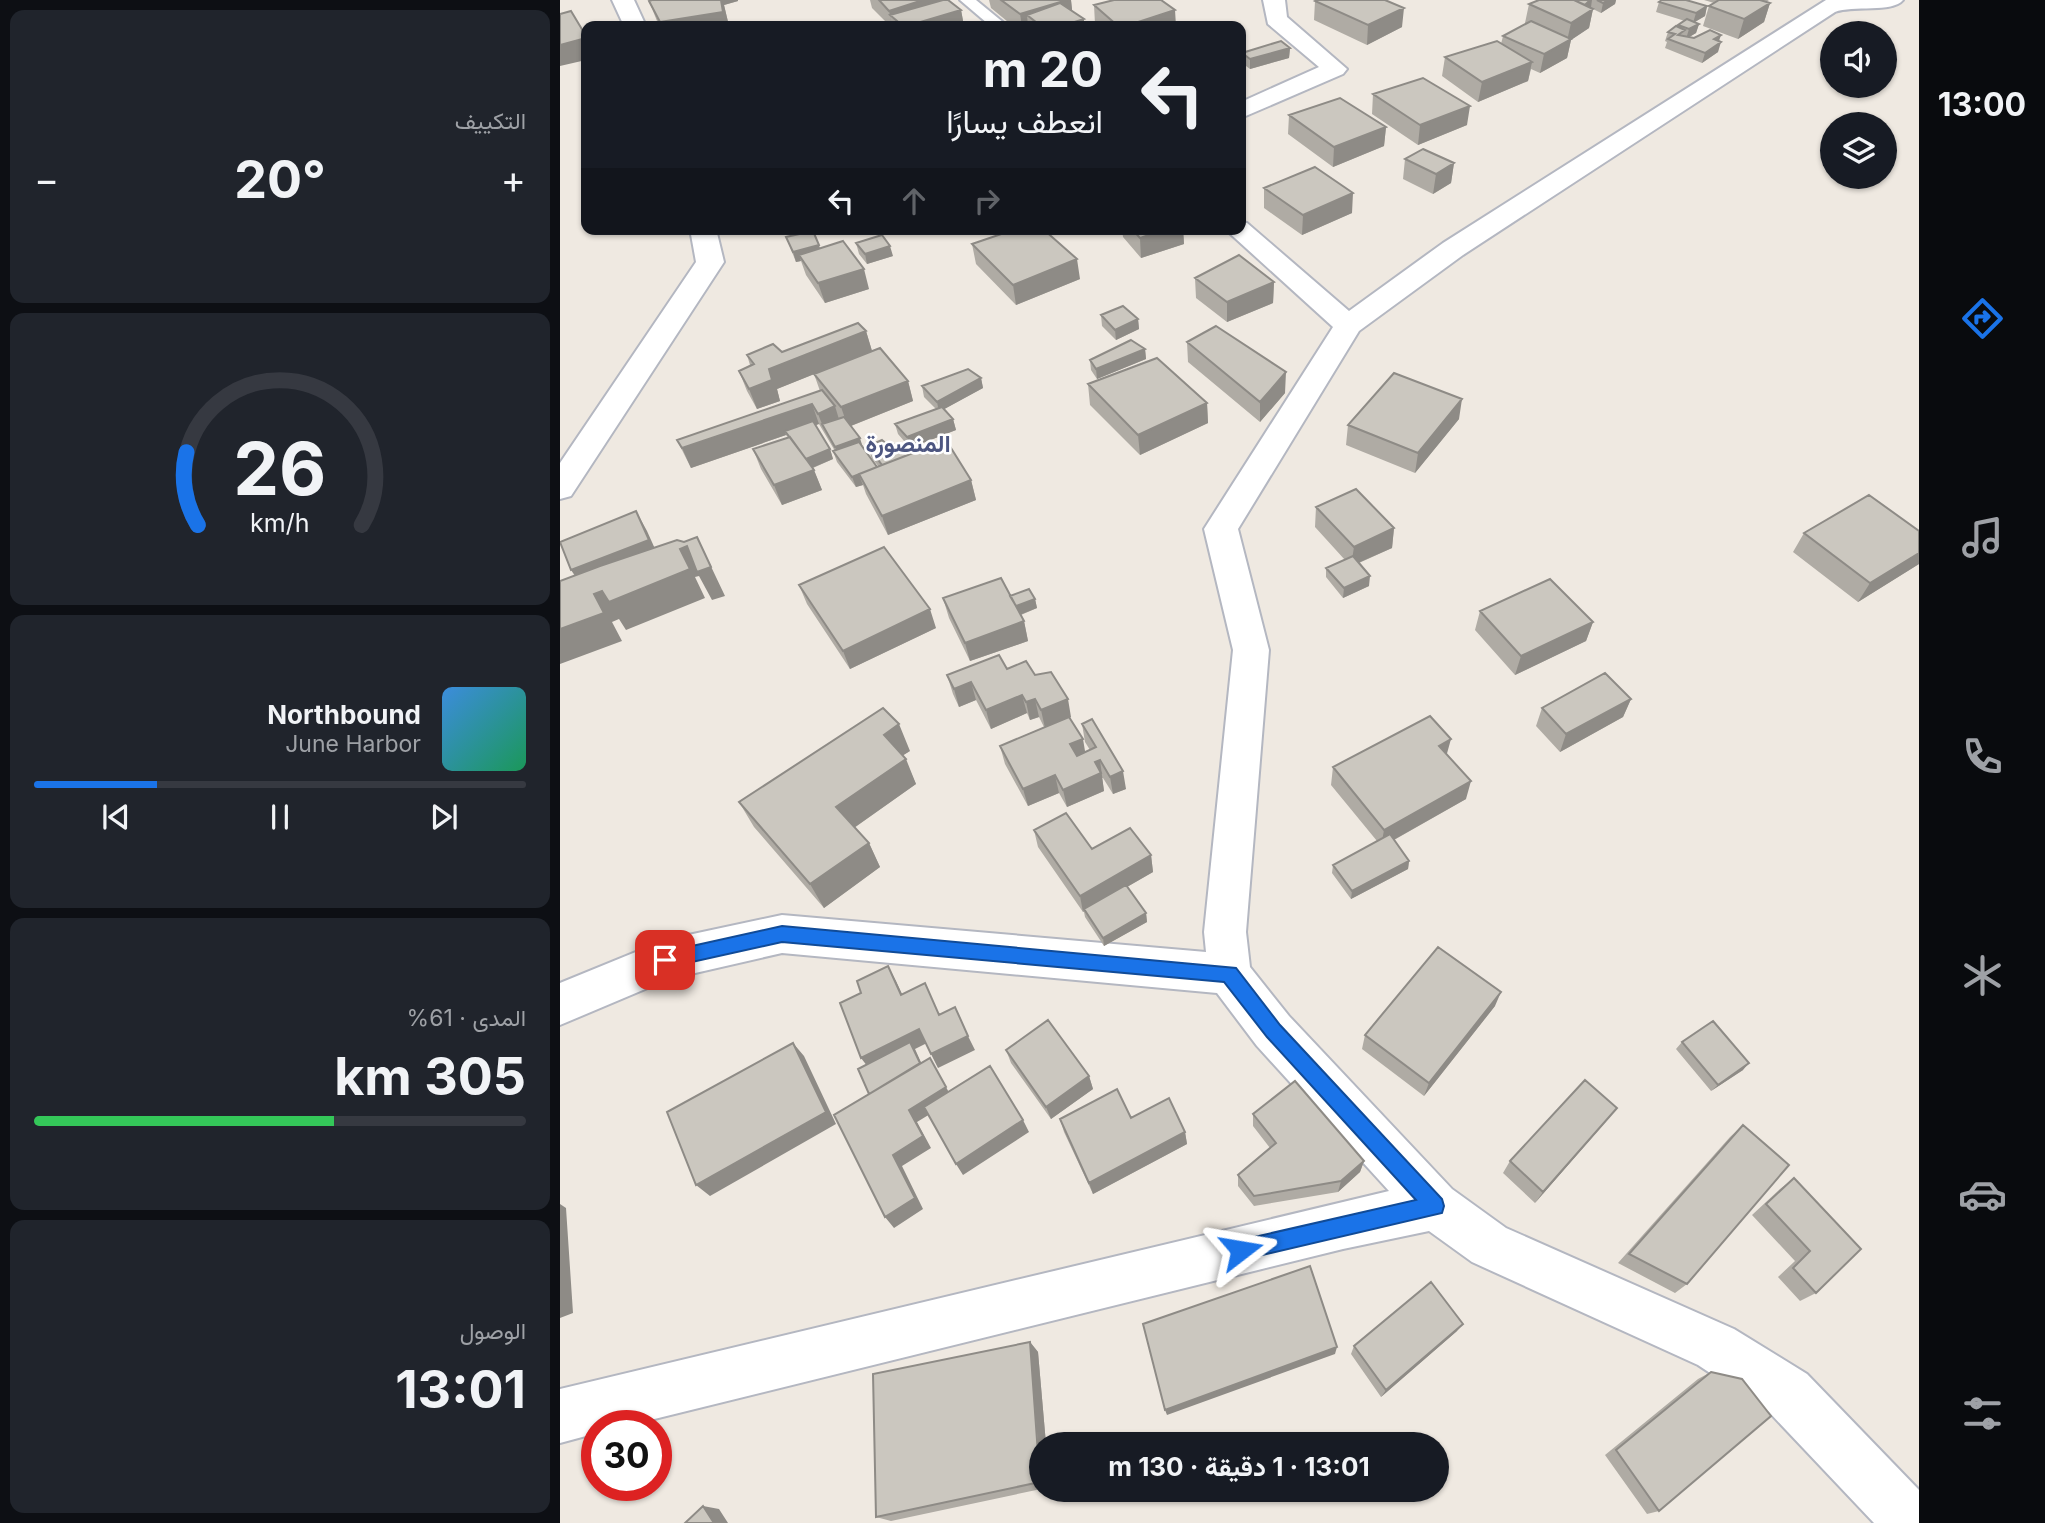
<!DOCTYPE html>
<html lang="ar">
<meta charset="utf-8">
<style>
:root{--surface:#171b24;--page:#20242c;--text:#f1f3f6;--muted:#9ea1a6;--line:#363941;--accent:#1a73e8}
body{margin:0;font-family:Inter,Vazirmatn,sans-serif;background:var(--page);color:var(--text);direction:rtl;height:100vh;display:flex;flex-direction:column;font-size:26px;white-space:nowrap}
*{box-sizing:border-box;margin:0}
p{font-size:23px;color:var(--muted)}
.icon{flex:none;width:38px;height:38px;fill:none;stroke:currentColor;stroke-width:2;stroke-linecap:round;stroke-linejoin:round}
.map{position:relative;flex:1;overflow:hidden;direction:ltr}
.panel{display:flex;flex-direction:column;gap:10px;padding:10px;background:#0d0f14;width:560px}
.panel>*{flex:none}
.top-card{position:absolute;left:21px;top:21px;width:665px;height:214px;border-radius:14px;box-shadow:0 2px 5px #0004;direction:rtl;background:#171b24;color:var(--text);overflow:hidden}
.controls{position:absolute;left:1260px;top:21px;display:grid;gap:14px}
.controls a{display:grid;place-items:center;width:77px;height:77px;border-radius:50%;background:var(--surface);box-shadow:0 2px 5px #0004;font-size:35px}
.speed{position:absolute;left:21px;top:1410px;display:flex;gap:14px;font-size:35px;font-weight:700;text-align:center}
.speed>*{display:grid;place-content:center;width:91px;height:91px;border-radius:50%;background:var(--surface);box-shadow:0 2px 5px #0004;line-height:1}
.speed .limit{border:10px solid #d22;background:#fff;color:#111}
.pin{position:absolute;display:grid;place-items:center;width:60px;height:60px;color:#fff;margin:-30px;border-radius:14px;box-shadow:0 4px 10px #0006}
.me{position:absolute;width:77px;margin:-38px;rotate:76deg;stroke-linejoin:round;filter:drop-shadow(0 0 5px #0008)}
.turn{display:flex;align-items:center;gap:24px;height:147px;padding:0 28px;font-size:32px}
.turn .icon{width:91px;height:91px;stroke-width:2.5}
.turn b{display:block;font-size:49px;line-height:60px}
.lanes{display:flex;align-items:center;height:66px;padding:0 28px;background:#0003;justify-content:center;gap:35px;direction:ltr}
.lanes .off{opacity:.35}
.big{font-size:52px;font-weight:700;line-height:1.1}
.panel .card{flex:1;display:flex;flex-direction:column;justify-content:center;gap:10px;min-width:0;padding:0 24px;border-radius:14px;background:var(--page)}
.panel .dial{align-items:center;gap:0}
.dial svg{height:182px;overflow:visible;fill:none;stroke:var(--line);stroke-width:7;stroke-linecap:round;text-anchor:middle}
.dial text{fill:var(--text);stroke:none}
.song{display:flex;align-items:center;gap:21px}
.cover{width:84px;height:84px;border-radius:10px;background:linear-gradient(135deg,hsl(210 70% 55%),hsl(150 70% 35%))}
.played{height:7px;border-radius:4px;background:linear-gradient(90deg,var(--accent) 25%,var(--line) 25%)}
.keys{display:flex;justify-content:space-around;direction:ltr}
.heat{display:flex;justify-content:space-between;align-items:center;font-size:38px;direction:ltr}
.charge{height:10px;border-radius:5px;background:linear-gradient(90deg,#34c759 61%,var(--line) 0)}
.trip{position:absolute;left:469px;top:1432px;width:420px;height:70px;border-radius:35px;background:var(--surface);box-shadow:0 2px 5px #0004;font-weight:700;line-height:70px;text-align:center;direction:rtl}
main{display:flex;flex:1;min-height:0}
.tabs{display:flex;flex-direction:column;width:126px;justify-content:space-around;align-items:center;background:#090b0e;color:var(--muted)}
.tabs .icon{width:49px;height:49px}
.tabs .selected{color:var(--accent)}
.tabs b{font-size:32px;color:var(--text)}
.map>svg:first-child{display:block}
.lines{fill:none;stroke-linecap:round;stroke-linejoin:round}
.lane-casing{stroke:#b4b7c1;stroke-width:4}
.street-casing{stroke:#b4b7c1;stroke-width:4}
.lane{fill:#fff;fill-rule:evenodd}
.street{fill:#fff;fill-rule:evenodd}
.wall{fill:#afaba4}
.shaded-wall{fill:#8e8b86}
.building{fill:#cbc7bf;stroke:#8e8b86;stroke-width:2}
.route{fill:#1a73e8;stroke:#114b97;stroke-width:2}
.labels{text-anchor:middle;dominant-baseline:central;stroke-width:5;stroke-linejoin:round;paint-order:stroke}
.quarter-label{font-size:24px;font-weight:bold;fill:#4d5680;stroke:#fff}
</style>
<main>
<nav class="tabs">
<b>13:00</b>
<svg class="icon selected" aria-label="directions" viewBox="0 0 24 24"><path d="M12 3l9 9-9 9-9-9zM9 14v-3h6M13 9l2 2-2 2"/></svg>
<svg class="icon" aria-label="music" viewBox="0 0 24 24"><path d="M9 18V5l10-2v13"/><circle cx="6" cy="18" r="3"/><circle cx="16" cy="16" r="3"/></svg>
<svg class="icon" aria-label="phone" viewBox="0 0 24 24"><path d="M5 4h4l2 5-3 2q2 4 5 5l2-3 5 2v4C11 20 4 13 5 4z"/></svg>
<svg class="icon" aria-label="climate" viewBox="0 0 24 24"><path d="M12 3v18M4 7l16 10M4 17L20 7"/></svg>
<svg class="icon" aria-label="car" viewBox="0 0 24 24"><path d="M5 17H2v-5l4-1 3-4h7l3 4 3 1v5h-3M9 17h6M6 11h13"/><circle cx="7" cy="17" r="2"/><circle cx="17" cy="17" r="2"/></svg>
<svg class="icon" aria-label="filters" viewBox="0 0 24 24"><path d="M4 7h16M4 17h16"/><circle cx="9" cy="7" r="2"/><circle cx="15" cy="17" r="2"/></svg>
</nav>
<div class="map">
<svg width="1359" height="1523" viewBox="0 0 1359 1523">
<rect width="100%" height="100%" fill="#efe9e1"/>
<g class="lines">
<g class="lane-casing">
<path id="lane" d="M400 0H416L444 23 441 26H426L427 23Z"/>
</g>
<g class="street-casing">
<path id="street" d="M52 0H74L86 26H64Z
M703 0H725L727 17 787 69 783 74 681 118V102L759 67 708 24Z
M1266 0H1343C1333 13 1292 5 1275 12L903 255 799 331 678 529 709 650 686 932 690 967 729 1016 892 1189 946 1228 1174 1329 1247 1374 1359 1490V1523H1314L1209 1412 1138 1365 912 1262 869 1231 783 1249 66 1426H37V1433L0 1443V1389L829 1191 697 1046 657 993 222 953 109 979 0 1025V983L105 940 222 915 646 952 644 932 673 650 644 529 773 327 665 229H681V222L687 223 789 311 883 243Z
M130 229H156L164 262 11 496 0 499V463L136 262Z"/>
</g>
<use href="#lane" class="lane"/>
<use href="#street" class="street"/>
</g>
<path class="wall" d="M91 0H178V1L164 5 169 26H99L89 1Z
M310 0H388L401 10 404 26H330L312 8Z
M429 0H511L512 11 524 19V26H453L431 8Z
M979 0H1056L1055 4 1041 13 1033 9 1029 28 1011 40 1007 58 980 73 971 69 968 81 918 102 882 76 885 57 941 44 943 36 966 24 965 23 969 4Z
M1144 0H1209L1206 2 1210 3 1204 22 1178 39 1143 26 1149 6 1154 3Z
M755 1 842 27 807 45 754 20Z
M1099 2 1147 6 1145 16 1135 22 1139 24 1136 33 1129 37 1159 41 1158 52 1142 63 1105 48 1107 42 1105 41 1108 32 1117 27 1118 25 1125 21 1096 12Z
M534 5 616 26H537L535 24Z
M730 48 729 58 690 69 682 63V53Z
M813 94 907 125 858 145 812 114Z
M729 115 826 127 824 146 773 167 728 134Z
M845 159 894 163 891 183 873 194 843 179Z
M704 188 792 213 742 235 704 208Z
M562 229H623L624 244 581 258 563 237Z
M226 237 260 248 309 289 265 303 246 275 241 261 236 262Z
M296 243 333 256 307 264 299 254Z
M412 244 520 279 456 305 416 264Z
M635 278 714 282 713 303 667 322 636 298Z
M541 315 578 319 579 329 556 340 542 326Z
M306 331 312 351 348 381 353 401 291 426 303 447 317 467H319L311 457 308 446H329L348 455 411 480 416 500 328 535 306 494 303 485 296 487 277 462 273 451H275L259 424 255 425 270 449 273 459 253 468 262 490 222 505 201 469 193 449 228 438 226 435 131 468 117 440 260 391 254 374 217 389 220 401 197 409 187 391 179 371 190 365 187 355 222 352Z
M627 342 725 393 700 422 628 362Z
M585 349 586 359 537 379 531 370 530 360Z
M421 378 423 388 384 409 393 419 396 430 350 448 338 434 335 424 376 409 364 397 362 386Z
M528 384 647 403 648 423 580 455 530 405Z
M899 419 855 473 786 445 788 425Z
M756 507 834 528 832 548 799 563 809 586 783 598 766 577V568L785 560 755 527Z
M1359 531V564L1298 602 1233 552 1244 533Z
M239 585 376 628 290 669 247 604Z
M450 596 475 599 477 608 461 615 464 621 468 641 410 661 389 618 383 598Z
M920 611 1033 622 1026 641 955 675 915 630Z
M447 669 475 675 511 717 509 718 525 752 530 750 525 742 522 724 566 789 553 794 543 778H542L544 791 507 807 499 793 468 806 445 764 440 746 484 727 479 717 470 720 467 713 431 729 416 700 399 707 393 694 387 675Z
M1071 699 1063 717 1000 752 976 726 982 708Z
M350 751 343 755 356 784 294 828 309 843 320 867 264 908 194 827 179 802Z
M887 755 906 799 834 840 849 861 848 869 791 899 772 873 773 865 817 841 771 785 773 767Z
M474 830 532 849 591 855 593 872 567 887 586 913 587 922 544 946 525 917 524 912H523L478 847Z
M935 1006 864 1096 802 1049 805 1035Z
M1122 1042 1183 1070 1151 1091 1116 1049Z
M446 1050 529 1076 533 1089 491 1119 451 1063Z
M1057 1108 1047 1120 975 1203 943 1173 950 1161Z
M693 1114 804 1161 800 1172 778 1192 694 1206 678 1186V1175L710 1148 693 1126Z
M571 1118 625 1132 627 1144 533 1194 504 1132 500 1119Z
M1183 1125 1127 1284 1115 1293 1058 1263 1170 1137Z
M1234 1178 1301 1249 1256 1293 1240 1301 1218 1277 1235 1261 1192 1215 1220 1189Z
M897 1331 821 1397 791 1354 794 1346Z
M470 1342 478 1352 486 1444H481V1489L331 1521 316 1517Z
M1151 1372 1099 1511 1087 1514 1045 1455 1138 1379Z"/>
<path class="shaded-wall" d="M153 0H178V1L164 5 169 26H101L100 22Z
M363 0H388L330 15 332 26 329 11Z
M507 0H511L513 18 467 15 468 26H462L460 14Z
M1030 0H1032L1031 7 1022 16 1033 9 1029 28 1011 40 1007 58 980 73 984 54 1007 41 1011 23Z
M1048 0H1056L1055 4 1041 13 1043 3Z
M1210 3 1204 22 1178 39 1184 19Z
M1147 6 1145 16 1133 23 1136 13Z
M844 8 842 27 807 45 808 25Z
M401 10 404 26H347Z
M615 10 616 26H566Z
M524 19V26H502Z
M1139 24 1136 33 1126 39 1129 29Z
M1161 35 1158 44 1161 42 1158 52 1142 63 1145 53 1154 39Z
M26 38V60L0 66V45Z
M730 48 729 58 690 69V59Z
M972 62 968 81 918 102 922 82Z
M683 84V94L681 95V85Z
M910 106 907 125 858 145 860 125Z
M826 127 824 146 773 167 774 147Z
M894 163 891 183 873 194 876 174Z
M793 193 792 213 742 235 743 215Z
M607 229H623L624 244 581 258 580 238Z
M259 245 262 255H239L241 261 236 262 233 252Z
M330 246 333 256 307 264 305 254Z
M517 259 520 279 456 305 453 285Z
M304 269 309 289 265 303 258 283Z
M714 282 713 303 667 322V302Z
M578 319 579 329 556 340 555 330Z
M306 331 312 351 217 389 220 401 197 409 189 389 209 369Z
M585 349 586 359 537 379 536 369Z
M726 372 725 393 700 422V402Z
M421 378 423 388 379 412 377 402Z
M348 381 353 401 288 427 281 407Z
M902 399 899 419 855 473 858 453Z
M647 403 648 423 580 455 578 435Z
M252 404 259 424 227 435 225 431 226 435 131 468 122 448Z
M275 406 281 426 262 424 258 414Z
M393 419 396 430 350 448 347 437Z
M300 438 303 448 279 458 275 447Z
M270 449 273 459 247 470 243 460Z
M254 470 262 490 222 505 214 485Z
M299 475 303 485 296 487 292 477Z
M411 480 416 500 328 535 322 516Z
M76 511 87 531 100 560 24 589 11 570Z
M834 528 832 548 791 566 794 547Z
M137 537 165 596 152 600 139 576 135 577 145 598 66 630 59 619 52 622 62 641 0 664V629L34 594 120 549Z
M1359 553V564L1298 602 1310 583Z
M810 576 809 586 783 598 784 588Z
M475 599 477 608 457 616 455 606Z
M370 609 376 628 290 669 283 651Z
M464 621 468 641 410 661 405 643Z
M1033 622 1026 641 955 675 961 656Z
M411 682 416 700 399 707 394 689Z
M462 695 467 713 431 729 426 710Z
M475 699 479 717 470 720 466 702Z
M508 699 511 717 485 728 481 710Z
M1071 699 1063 717 1000 752 1006 734Z
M339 724 350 751 334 761 324 735Z
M523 739 526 757 514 762 510 744Z
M891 739 886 757 879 746Z
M346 759 356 784 288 832 276 807Z
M540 760 544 791 507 807 503 790 535 762Z
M563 771 566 789 553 794 550 777Z
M495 775 499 793 468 806 463 789Z
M911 781 906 799 821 847 824 830Z
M309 843 320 867 264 908 250 884Z
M591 855 593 872 525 911 524 909 523 912 520 896Z
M849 861 848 869 791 899 792 891Z
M586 913 587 922 544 946 543 938Z
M328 966 336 981 349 1009 341 995Z
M941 992 935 1006 864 1096 869 1083Z
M359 1029 367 1043 355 1049 368 1078 311 1071 301 1058Z
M408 1036 415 1050 378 1068 371 1054Z
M233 1043 244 1056 276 1124 150 1196 136 1185Z
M1189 1063 1183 1070 1151 1091 1158 1085Z
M529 1076 533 1089 491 1119 486 1107Z
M386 1087 393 1100 357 1122 371 1148 342 1166 363 1209 334 1228 325 1217 333 1155 349 1110Z
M1057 1108 1047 1120 975 1203 983 1192Z
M463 1120 469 1132 403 1175 396 1164Z
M625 1132 627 1144 533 1194 529 1183Z
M804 1161 800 1172 778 1192 781 1181Z
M0 1204 6 1208 13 1313 0 1318Z
M903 1324 897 1331 821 1397 826 1390Z
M470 1342 478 1352 486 1444H481V1482Z
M777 1347 775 1354 607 1415 605 1410Z
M143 1506 159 1509 168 1523H154Z"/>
<path class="building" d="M92 0H161L163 12 100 22 89 1Z
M319 0H363L329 11Z
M383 0H388L401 10 347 26H343L330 15Z
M441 0H507L460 14Z
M554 0H601L615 10 566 26H558L534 5Z
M757 0H825L844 8 808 25 755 1Z
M979 0H1014L1033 9 1011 23 969 4Z
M1014 0H1030L1025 5Z
M1037 0H1048L1043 3Z
M1102 0H1126L1147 6 1136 13 1099 2Z
M1159 0H1200L1210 3 1184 19 1149 6Z
M500 3 524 19 502 26H481L467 15Z
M11 11 26 36V38L0 45V14Z
M1127 19 1139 24 1129 29 1118 25Z
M971 21 1011 39 984 54 943 36Z
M1116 26 1125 30 1118 35 1134 38 1150 30 1161 35 1154 39 1161 42 1145 53 1108 39 1115 34 1108 32Z
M721 41 730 48 690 59 682 53Z
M937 41 972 62 922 82 885 57Z
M863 78 910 106 860 125 813 94Z
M780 98 826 127 774 147 729 115Z
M863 149 894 163 876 174 845 159Z
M755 167 793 193 743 215 704 188Z
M456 229H483L517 259 453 285 412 244Z
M572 229H607L580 238Z
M253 231 259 245 233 252 226 237Z
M322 235 330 246 305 254 296 243Z
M283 241 304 269 258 283 239 255Z
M679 255 714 282 667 302 635 278Z
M563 306 578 319 555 330 541 315Z
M298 323 306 331 209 369 212 380 189 389 179 371 194 364 187 355 213 344 222 352Z
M656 326 726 372 700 402 627 342Z
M571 340 585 349 536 369 530 360Z
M320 348 348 381 281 407 254 374Z
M597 358 647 403 578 435 528 384Z
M408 369 421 378 377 402 362 386Z
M834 373 902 399 858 453 788 425Z
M262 390 275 406 258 414 252 404 122 448 117 440Z
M382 407 393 419 347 437 335 424Z
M284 417 300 438 275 447 262 424Z
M253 421 270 449 246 459 225 431Z
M230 437 254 470 214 485 193 449Z
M322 440 329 446 340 443 348 455 322 465 308 446Z
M386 440 411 480 322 516 299 474Z
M299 442 317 467 292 477 273 451Z
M796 489 834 528 794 547 756 507Z
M1309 495 1359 531V553L1310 583 1244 533Z
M76 511 89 540 11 570 0 542Z
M137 537 151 567 137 572 127 546 120 549 130 569 49 602 42 591 34 594 44 613 0 629V581L40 566 117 540 124 542Z
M324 547 370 609 283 651 239 585Z
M793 556 810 576 784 588 766 568Z
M441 578 464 621 405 643 383 598Z
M990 579 1033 622 961 656 920 611Z
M469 589 475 599 456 606 450 596Z
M439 655 447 669 466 661 475 675 491 672 508 699 481 710 475 699 466 702 462 695 426 710 411 682 394 689 387 675Z
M1045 673 1071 699 1006 734 982 708Z
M323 708 339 724 324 735 346 759 276 807 309 843 250 884 179 802Z
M870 716 891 739 879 746 911 781 824 830 773 767Z
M509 717 523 739 510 744 517 756 536 747 522 724 532 719 563 771 550 777 540 760 535 762 541 773 503 790 495 775 463 789 440 746Z
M506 813 532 849 570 828 591 855 520 896 474 830Z
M830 834 849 861 792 891 773 865Z
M566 885 586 913 543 938 524 909Z
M878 947 941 992 869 1083 805 1035Z
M328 966 341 995 365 983 379 1015 395 1007 408 1036 371 1054 359 1029 301 1058 280 1003 301 993 297 981Z
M488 1020 529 1076 486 1107 446 1050Z
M1153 1021 1189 1063 1158 1085 1122 1042Z
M350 1042 360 1063 309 1094 298 1069Z
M233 1043 266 1112 136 1185 107 1112Z
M370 1058 386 1087 349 1110 363 1136 333 1155 355 1198 325 1217 274 1115Z
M430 1066 463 1120 396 1164 364 1107Z
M1025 1080 1057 1108 983 1192 950 1161Z
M735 1081 804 1161 781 1181 694 1196 678 1175 716 1143 693 1114Z
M557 1089 571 1118 609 1098 625 1132 529 1183 500 1119Z
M1183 1125 1229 1165 1127 1284 1069 1254Z
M1234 1178 1301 1249 1256 1293 1233 1268 1250 1251 1206 1204Z
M750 1266 777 1347 605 1410 583 1324Z
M871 1282 903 1324 826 1390 794 1346Z
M470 1342 480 1482 316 1517 313 1374Z
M1151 1372 1182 1379 1211 1416 1099 1511 1056 1450Z
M143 1506 154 1523H125Z"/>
<path class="route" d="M222 926 676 968 720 1025 882 1199 884 1206 882 1213 681 1260 674 1257 671 1250 674 1243 681 1240 856 1200 707 1037 664 982 222 942 105 968 99 966 96 960 99 954 105 952Z"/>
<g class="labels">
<g class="quarter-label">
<text x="348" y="443">المنصورة</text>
</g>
</g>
</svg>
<div class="controls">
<a><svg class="icon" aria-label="sound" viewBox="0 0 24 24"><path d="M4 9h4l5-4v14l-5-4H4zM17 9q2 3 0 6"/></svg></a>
<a><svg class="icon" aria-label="layers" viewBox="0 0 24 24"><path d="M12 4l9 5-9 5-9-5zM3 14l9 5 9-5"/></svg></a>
</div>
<div class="speed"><div class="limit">30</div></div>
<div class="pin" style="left:105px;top:960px;background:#d93025"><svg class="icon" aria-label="arrive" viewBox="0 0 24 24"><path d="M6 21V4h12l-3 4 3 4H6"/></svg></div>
<svg class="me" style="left:681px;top:1250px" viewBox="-20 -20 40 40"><path d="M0-17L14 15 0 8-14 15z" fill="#1a73e8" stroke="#fff" stroke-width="4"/></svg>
<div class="trip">13:01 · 1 دقيقة · 130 m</div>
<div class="top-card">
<div class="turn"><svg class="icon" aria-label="left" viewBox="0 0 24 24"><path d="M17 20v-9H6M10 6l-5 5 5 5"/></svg><div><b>20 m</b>انعطف يسارًا</div></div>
<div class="lanes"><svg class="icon" aria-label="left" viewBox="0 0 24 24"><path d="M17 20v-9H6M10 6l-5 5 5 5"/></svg><svg class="icon off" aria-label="ahead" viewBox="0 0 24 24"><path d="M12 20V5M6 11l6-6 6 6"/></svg><svg class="icon off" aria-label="right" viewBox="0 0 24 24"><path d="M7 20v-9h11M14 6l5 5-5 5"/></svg></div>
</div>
</div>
<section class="panel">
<div class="card"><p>التكييف</p>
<div class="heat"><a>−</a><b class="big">20°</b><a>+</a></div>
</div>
<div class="card dial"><svg viewBox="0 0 100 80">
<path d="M14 69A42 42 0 1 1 86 69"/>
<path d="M14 69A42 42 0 0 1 9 37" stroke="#1a73e8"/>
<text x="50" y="56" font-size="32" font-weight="700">26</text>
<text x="50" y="72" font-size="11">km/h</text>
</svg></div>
<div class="card">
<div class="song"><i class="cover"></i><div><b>Northbound</b><p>June Harbor</p></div></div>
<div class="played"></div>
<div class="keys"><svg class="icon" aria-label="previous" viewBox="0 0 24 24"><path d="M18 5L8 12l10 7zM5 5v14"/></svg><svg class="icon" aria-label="pause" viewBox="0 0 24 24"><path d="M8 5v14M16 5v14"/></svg><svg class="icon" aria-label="next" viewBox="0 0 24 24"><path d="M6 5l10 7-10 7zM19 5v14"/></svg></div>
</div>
<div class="card"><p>المدى · 61%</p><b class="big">305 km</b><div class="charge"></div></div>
<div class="card"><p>الوصول</p><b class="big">13:01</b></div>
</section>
</main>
